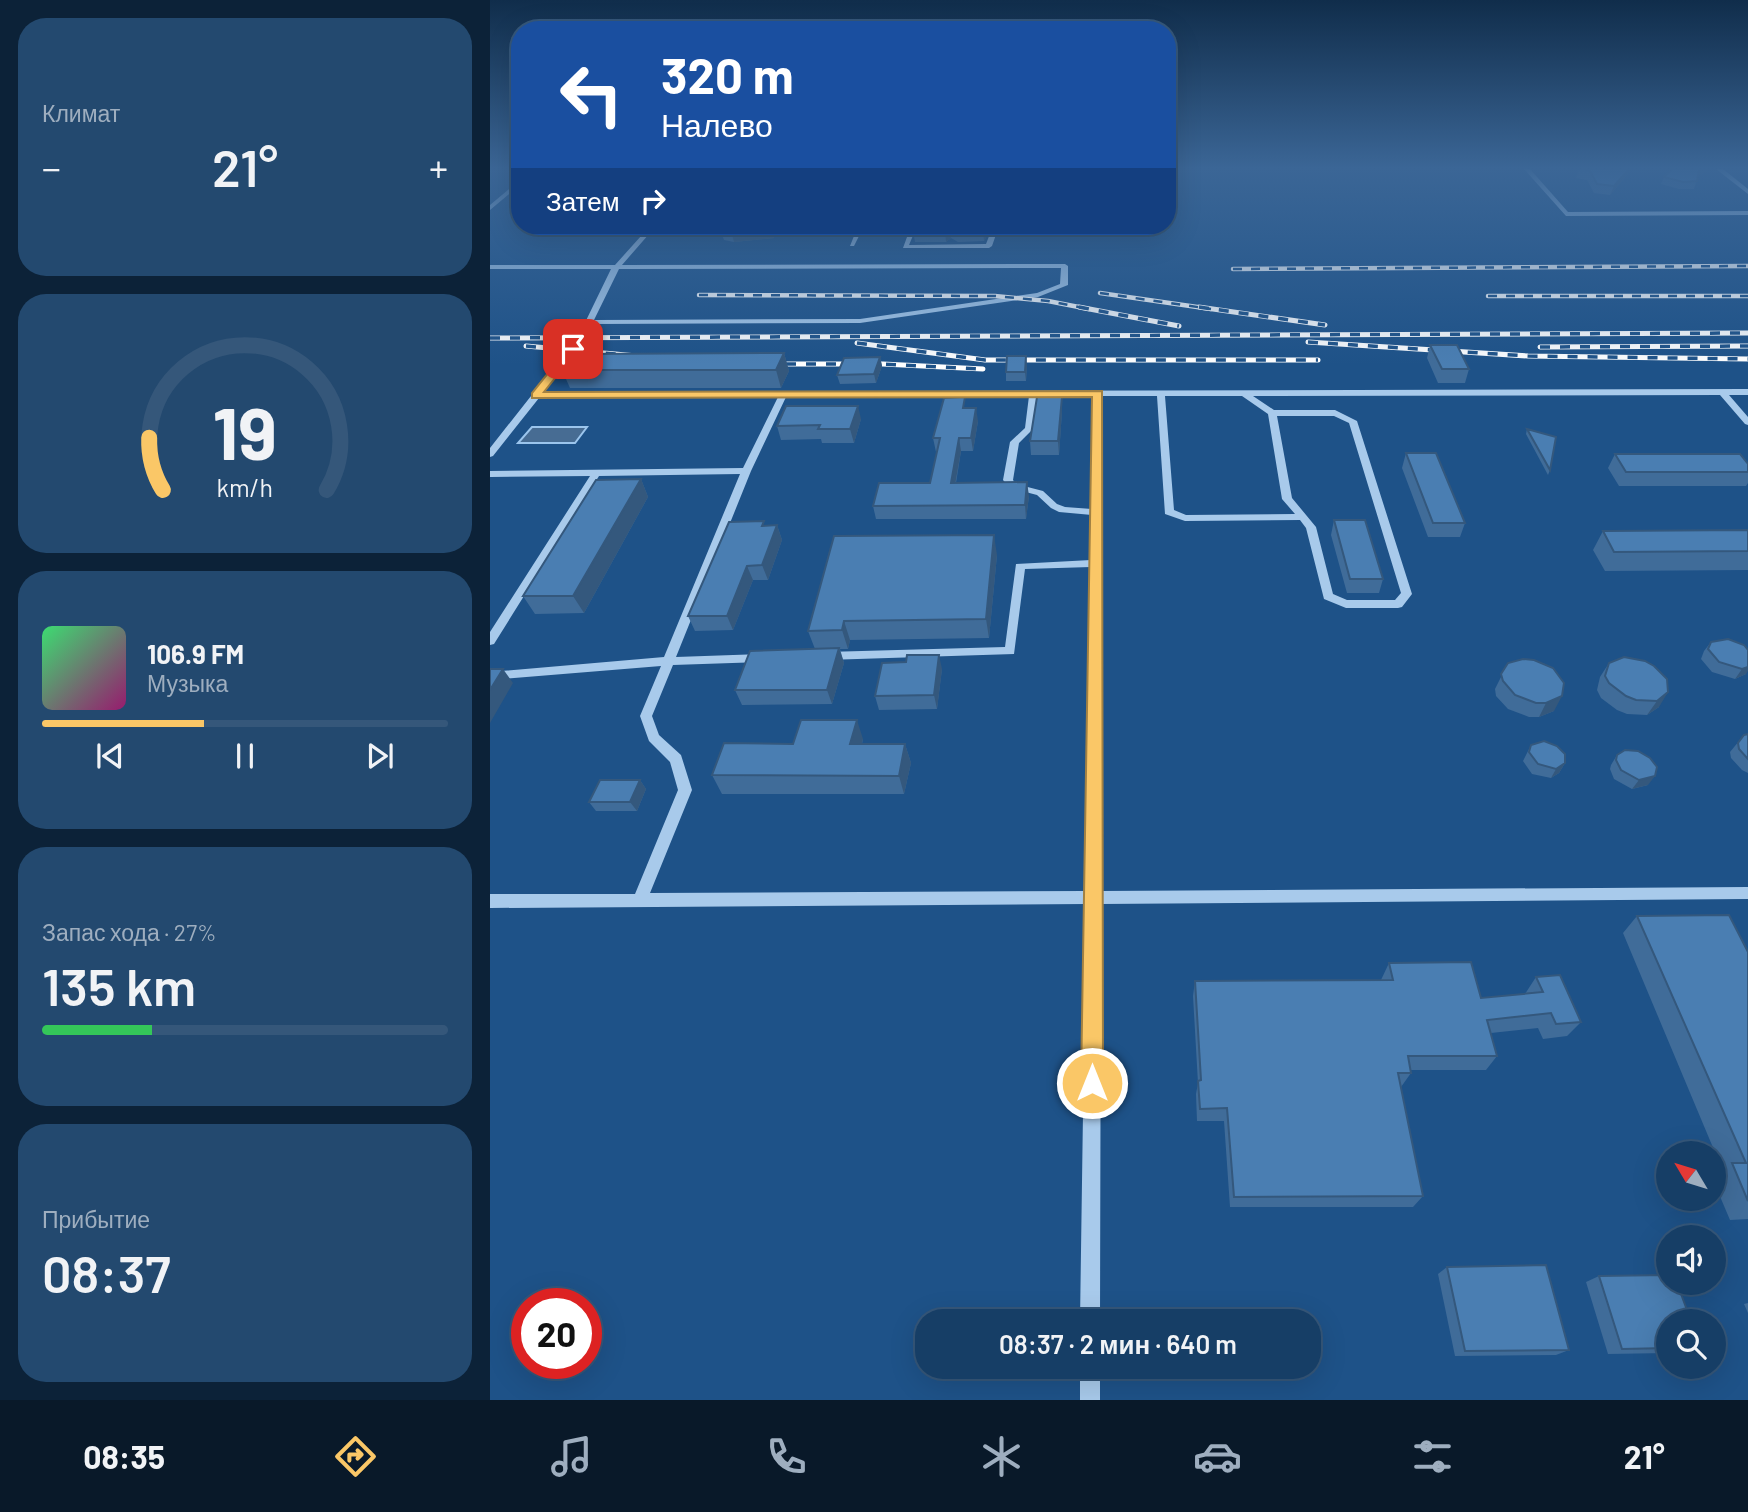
<!DOCTYPE html>
<html lang="ru">
<meta charset="utf-8">
<style>
:root{--surface:#163e66;--page:#23496f;--text:#f1f3f6;--muted:#9eaebf;--line:#35577a;--accent:#fac767}
body{margin:0;font-family:Barlow,sans-serif;background:var(--page);color:var(--text);height:100vh;display:flex;flex-direction:column;font-size:26px;white-space:nowrap}
*{box-sizing:border-box;margin:0}
p{font-size:23px;color:var(--muted)}
.icon{flex:none;width:38px;height:38px;fill:none;stroke:currentColor;stroke-width:2;stroke-linecap:round;stroke-linejoin:round}
.map{position:relative;flex:1;overflow:hidden}
.details{display:flex;flex-direction:column;gap:18px;padding:18px;background:#0c2238;width:490px}
.details>*{flex:none}
.banner{position:absolute;left:21px;top:21px;width:665px;height:214px;border-radius:28px;box-shadow:0 7px 28px #0002,0 0 0 2px var(--line);background:#1a4fa0;color:#fff;overflow:hidden}
.needle{width:46px;rotate:308deg}
.tools{position:absolute;left:1166px;top:1141px;display:grid;gap:14px}
.tools a{display:grid;place-items:center;width:70px;height:70px;border-radius:50%;background:var(--surface);box-shadow:0 7px 28px #0002,0 0 0 2px var(--line);font-size:35px}
.speed{position:absolute;left:21px;top:1288px;display:flex;gap:14px;font-size:35px;font-weight:700;text-align:center}
.speed>*{display:grid;place-content:center;width:91px;height:91px;border-radius:50%;background:var(--surface);box-shadow:0 7px 28px #0002,0 0 0 2px var(--line);line-height:1}
.speed .limit{border:10px solid #d22;background:#fff;color:#111}
.pin{position:absolute;display:grid;place-items:center;width:60px;height:60px;color:#fff;margin:-30px;border-radius:14px;box-shadow:0 4px 10px #0006}
.me{position:absolute;width:77px;margin:-38px;rotate:0deg;stroke-linejoin:round;filter:drop-shadow(0 0 5px #0008)}
.turn{display:flex;align-items:center;gap:24px;height:147px;padding:0 35px;font-size:32px}
.turn .icon{width:91px;height:91px;stroke-width:2.5}
.turn b{display:block;font-size:49px;line-height:60px}
.then{display:flex;align-items:center;height:66px;padding:0 35px;background:#0003;gap:14px;font-size:26px}
.big{font-size:52px;font-weight:600;line-height:1.1}
.details .card{flex:1;display:flex;flex-direction:column;justify-content:center;gap:10px;min-width:0;padding:0 24px;border-radius:28px;background:var(--page)}
.details .dial{align-items:center;gap:0}
.dial svg{height:182px;overflow:visible;fill:none;stroke:var(--line);stroke-width:7;stroke-linecap:round;text-anchor:middle}
.dial text{fill:var(--text);stroke:none}
.song{display:flex;align-items:center;gap:21px}
.cover{width:84px;height:84px;border-radius:10px;background:linear-gradient(135deg,hsl(140 70% 55%),hsl(320 70% 35%))}
.played{height:7px;border-radius:4px;background:linear-gradient(90deg,var(--accent) 40%,var(--line) 40%)}
.keys{display:flex;justify-content:space-around;direction:ltr}
.heat{display:flex;justify-content:space-between;align-items:center;font-size:38px;direction:ltr}
.charge{height:10px;border-radius:5px;background:linear-gradient(90deg,#34c759 27%,var(--line) 0)}
.trip{position:absolute;left:425px;top:1309px;width:406px;height:70px;border-radius:28px;background:var(--surface);box-shadow:0 7px 28px #0002,0 0 0 2px var(--line);font-weight:600;line-height:70px;text-align:center}
.menu{display:flex;height:112px;justify-content:space-around;align-items:center;background:#091929;color:var(--muted)}
.menu .icon{width:49px;height:49px}
.menu .selected{color:var(--accent)}
.menu b{font-size:32px;color:var(--text)}
main{display:flex;flex:1;min-height:0}
.map>svg:first-child{display:block}
.water{fill:#476c93;stroke:#9bc5ed;stroke-width:2}
.lines{fill:none;stroke-linecap:round;stroke-linejoin:round}
.minor{fill:#a8caeb;fill-rule:evenodd}
.rail-far1-casing{stroke:#fff;stroke-width:4.5}
.rail-casing{stroke:#fff;stroke-width:5}
.rail-far1{stroke:#1e5288;stroke-width:2.5;stroke-dasharray:9;stroke-linecap:butt}
.rail{stroke:#1e5288;stroke-width:3.5;stroke-dasharray:10;stroke-linecap:butt}
.wall{fill:#406c99}
.shaded-wall{fill:#34587d}
.building{fill:#4a7eb2;stroke:#34587d;stroke-width:2}
.route{fill:#fac767;stroke:#a28143;stroke-width:2}
</style>
<main>
<section class="details">
<div class="card"><p>Климат</p>
<div class="heat"><a>−</a><b class="big">21°</b><a>+</a></div>
</div>
<div class="card dial"><svg viewBox="0 0 100 80">
<path d="M14 69A42 42 0 1 1 86 69"/>
<path d="M14 69A42 42 0 0 1 8 46" stroke="#fac767"/>
<text x="50" y="56" font-size="32" font-weight="700">19</text>
<text x="50" y="72" font-size="11">km/h</text>
</svg></div>
<div class="card">
<div class="song"><i class="cover"></i><div><b>106.9 FM</b><p>Музыка</p></div></div>
<div class="played"></div>
<div class="keys"><svg class="icon" aria-label="previous" viewBox="0 0 24 24"><path d="M18 5L8 12l10 7zM5 5v14"/></svg><svg class="icon" aria-label="pause" viewBox="0 0 24 24"><path d="M8 5v14M16 5v14"/></svg><svg class="icon" aria-label="next" viewBox="0 0 24 24"><path d="M6 5l10 7-10 7zM19 5v14"/></svg></div>
</div>
<div class="card"><p>Запас хода · 27%</p><b class="big">135 km</b><div class="charge"></div></div>
<div class="card"><p>Прибытие</p><b class="big">08:37</b></div>
</section>
<div class="map">
<svg width="1258" height="1400" viewBox="0 0 1258 1400">
<rect width="100%" height="100%" fill="#1e5288"/>
<path class="water" d="M42 427H97L85 443H28Z"/>
<g class="lines">
<path class="minor" d="M1034 169H1040L1078 212 1258 211V215L1076 216Z
M1226 169H1233L1258 189V194Z
M30 180V185L0 210V205Z
M160 226H166L132 265 575 264 578 266V285L548 297 370 323 102 324 96 338 53 392 1258 389V395H1239L1258 417V425L1255 424 1230 395 763 396 784 410H845L867 421 922 594 912 607 908 608H856L834 599 816 528 810 520 695 521 675 514 667 396H612L611 891 1258 887V899L611 904 610 1321H590L596 904 0 908V894H145L188 790 180 762 159 741 150 716 171 666 0 680V672L174 657 250 474 109 476 4 644 0 645V632L100 476 0 477V471L253 468 288 397 49 398 3 456 0 457V448L89 335 121 269H0V265H125ZM571 268 570 284 547 293 370 319 104 320 129 269ZM539 396 535 428 520 442 513 480 520 488 547 495 561 508 569 512 602 515 601 560 526 564 515 647 336 652 330 656 336 660 524 654 535 569 601 567 596 891 160 893 202 790 191 755 169 735 162 716 183 665 272 662 278 658 272 654 186 657 261 471 296 397ZM548 396H604L602 509 575 507 567 504 553 491 526 484 523 480 529 443 543 429ZM675 396H752L778 414 792 499 805 514 696 515 684 510ZM787 416H844L859 423 911 593 905 600H857L843 594 826 527 802 498Z
M368 226H374L364 246H360Z
M421 226H427L419 245 496 244 503 226H509L502 246 499 248H413Z
M590 1367H610V1400H590Z"/>
<g class="rail-far1-casing">
<path id="rail-far1" d="M743 269 1258 266
M610 293 721 309
M209 295 505 296 558 301 599 309
M998 296H1258"/>
</g>
<g class="rail-casing">
<path id="rail" d="M589 307 689 326
M709 307 835 325
M0 338 1258 333
M818 342 1038 356 1258 359
M367 343 495 360H828
M36 346 147 356
M1050 347 1258 346
M276 364H393L493 369"/>
</g>
<use href="#rail-far1" class="rail-far1"/>
<use href="#rail" class="rail"/>
</g>
<path class="wall" d="M1089 169H1142L1120 195 1104 193 1097 180 1086 178Z
M1208 176 1204 189H1189L1171 184 1174 177Z
M229 226 282 228 284 238 244 242 234 240Z
M426 226H502L494 241 468 242 461 238 456 242H425L423 231Z
M940 345 979 369 975 383H948L937 358Z
M294 353 299 371 291 388H80L72 370Z
M390 357 392 366 386 383 350 384 347 375Z
M537 365 536 381H516V372Z
M572 397V411L569 455H541L540 441Z
M477 408 488 421 483 451H471L466 483 539 496 536 519H386L383 506 440 483 447 452H446L443 438Z
M371 419 364 443H332L331 439 291 440 287 426Z
M1037 429 1060 470 1058 475 1036 434Z
M916 453 975 523 970 537H938L912 468Z
M1125 454 1258 472V483L1256 486H1129L1118 468Z
M151 479 158 497 94 613 45 614 33 596Z
M844 520 893 579 889 593H857L841 535Z
M275 525H287L292 540 278 580H263L243 630 205 631 198 616Z
M1258 530V570L1115 571 1103 550 1113 531Z
M507 555 499 638 360 640 358 649H350L354 663 342 704 252 705 245 690 325 649 318 631Z
M1238 639 1256 674 1245 679 1222 672 1211 659 1214 651 1221 642Z
M1155 661 1169 707 1157 715 1137 714 1127 710 1111 698 1107 690 1110 677 1119 663Z
M416 662 452 669 447 709 389 710 385 696Z
M1018 663 1064 711 1049 717H1039L1018 709 1006 696 1005 689Z
M1258 734V773L1252 770 1241 758 1240 752 1254 735Z
M373 739 372 744H415L421 763 414 794H232L222 775 303 744Z
M1041 745 1075 763 1069 773 1061 778 1042 774 1033 761Z
M1127 755 1158 785 1142 789 1124 779 1120 769 1121 765Z
M150 780 156 789 147 811H106L99 802Z
M1147 916 1258 952V1219L1240 1220 1223 1180V1174L1232 1169 1133 933Z
M899 963 991 998 1035 994 1046 977 1091 1022 1077 1036 1053 1039 1048 1028 1001 1033 1007 1056 996 1070H920L921 1073 911 1087 933 1196 923 1207H740L734 1121H707L706 1094 708 1083 703 996 705 981 891 980Z
M957 1267 1079 1350 1066 1355 965 1356 948 1274Z
M1109 1276 1178 1321V1353L1118 1354 1096 1282Z
M1258 1303V1313L1254 1304Z"/>
<path class="shaded-wall" d="M1139 169H1142L1120 195 1124 186Z
M1211 169H1220L1206 178Z
M495 226H502L494 241 493 230Z
M460 227 461 238 456 242 455 231Z
M282 228 284 238 244 242 241 231Z
M294 353 299 371 291 388 286 370Z
M536 356 537 365 536 381 535 372Z
M390 357 392 366 386 383 384 374Z
M572 397V411L569 455 568 441Z
M368 406 371 419 364 443 360 429Z
M486 408 488 421 483 451 481 438Z
M469 438 471 451 463 496 461 483Z
M151 479 158 497 94 613 83 596Z
M537 482 539 496 536 519 535 505Z
M287 525 292 540 278 580 272 565Z
M504 535 507 555 499 638 496 619Z
M257 566 263 580 243 630 237 616Z
M354 621 360 640 358 649 352 630Z
M349 648 354 663 342 704 337 690Z
M449 655 452 669 447 709 444 695Z
M1258 667V671L1256 674 1245 679 1252 669Z
M13 669 23 683 0 723V690Z
M1178 692 1169 707 1157 715 1167 701Z
M1072 696 1064 711 1049 717 1056 703Z
M367 720 373 739 367 763 360 744Z
M415 744 421 763 414 794 409 776Z
M1075 763 1069 773 1061 778 1066 769Z
M1165 776 1158 785 1142 789 1149 780Z
M150 780 156 789 147 811 140 802Z"/>
<path class="building" d="M1093 169H1139L1124 186 1107 184 1100 171Z
M1182 169H1211L1209 170 1207 181 1193 182 1174 177Z
M229 226H275L282 228 241 231 230 229Z
M426 226H495L493 230 467 231 460 227 455 231H423Z
M940 345H967L979 369H952Z
M294 353 286 370H72L85 354Z
M517 356H536L535 372H516Z
M390 357 384 374 347 375 354 358Z
M475 397 473 408H486L481 438H469L461 483 537 482 535 505 383 506 389 483H440L450 438H443L454 398Z
M547 397H572L568 441H540Z
M296 406H368L360 429H328L330 425 287 426Z
M1037 429 1066 437 1060 470Z
M916 453H946L975 523H943Z
M1125 454H1250L1258 464V472H1136Z
M151 479 83 596H33L106 480Z
M844 520H875L893 579H860Z
M274 521 272 526 287 525 272 565 257 566 237 616H198L239 522Z
M1258 530V551L1124 552 1113 531Z
M504 535 496 619 354 621 352 630 318 631 344 536Z
M1238 639 1254 645 1258 650V667L1252 669 1229 662 1218 649 1221 642Z
M349 648 337 690H245L260 651Z
M417 655H449L444 695 385 696 392 663 416 662Z
M1134 657 1155 661 1164 666 1177 679 1178 692 1167 701 1146 700 1136 696 1119 683 1115 676 1119 663Z
M1033 659 1044 660 1063 668 1074 683 1072 696 1056 703H1046L1025 695 1013 681 1011 674 1018 663Z
M0 669H13L0 690Z
M311 720H367L360 744H415L409 776 222 775 234 743 303 744Z
M1258 734V759L1249 749 1248 743 1254 735Z
M1054 741 1067 746 1075 754V763L1066 769 1048 764 1039 752 1041 745Z
M1135 750 1148 751 1160 758 1167 767 1165 776 1149 780 1131 770 1126 760 1127 755Z
M110 780H150L140 802H99Z
M1239 915 1258 952V1201L1242 1163H1256L1147 916Z
M981 962 991 998 1053 992 1046 977 1070 975 1091 1022 1066 1024 1061 1013 997 1020 1007 1056H918L921 1073H908L933 1196 744 1197 737 1108 710 1109 708 1081 711 1080 705 981 903 980 899 963Z
M1056 1265 1079 1350 975 1351 957 1267Z
M1178 1275V1283H1187L1201 1321H1178V1348L1132 1349 1109 1276Z"/>
<linearGradient id="sky" x2="0" y2="1"><stop stop-color="#102d4b"/><stop offset="0.46" stop-color="#3b6696"/><stop offset="1" stop-color="#3b6696" stop-opacity="0"/></linearGradient>
<rect width="1258" height="365" fill="url(#sky)"/>
<path class="route" d="M83 346 88 349 54 392 612 391 613 1083 610 1090 602 1094 594 1090 591 1083 602 397 42 398V393L79 347Z"/>
</svg>
<div class="tools">
<a><svg class="needle" viewBox="-14 -14 28 28"><path d="M0-13l5 13h-10z" fill="#e53935"/><path d="M0 13l5-13h-10z" fill="#9eaebf"/></svg></a>
<a><svg class="icon" aria-label="sound" viewBox="0 0 24 24"><path d="M4 9h4l5-4v14l-5-4H4zM17 9q2 3 0 6"/></svg></a>
<a><svg class="icon" aria-label="search" viewBox="0 0 24 24"><circle cx="10" cy="10" r="6"/><path d="M15 15l6 6"/></svg></a>
</div>
<div class="speed"><div class="limit">20</div></div>
<div class="pin" style="left:83px;top:349px;background:#d93025"><svg class="icon" aria-label="arrive" viewBox="0 0 24 24"><path d="M6 21V4h12l-3 4 3 4H6"/></svg></div>
<svg class="me" style="left:602px;top:1083px" viewBox="-20 -20 40 40"><circle r="17" fill="#fac767" stroke="#fff" stroke-width="3"/><path d="M0-11L8 9 0 5-8 9z" fill="#fff"/></svg>
<div class="trip">08:37 · 2 мин · 640 m</div>
<div class="banner">
<div class="turn"><svg class="icon" aria-label="left" viewBox="0 0 24 24"><path d="M17 20v-9H6M10 6l-5 5 5 5"/></svg><div><b>320 m</b>Налево</div></div>
<div class="then">Затем<svg class="icon" aria-label="right" viewBox="0 0 24 24"><path d="M7 20v-9h11M14 6l5 5-5 5"/></svg></div>
</div>
</div>
</main>
<nav class="menu">
<b>08:35</b>
<svg class="icon selected" aria-label="directions" viewBox="0 0 24 24"><path d="M12 3l9 9-9 9-9-9zM9 14v-3h6M13 9l2 2-2 2"/></svg>
<svg class="icon" aria-label="music" viewBox="0 0 24 24"><path d="M9 18V5l10-2v13"/><circle cx="6" cy="18" r="3"/><circle cx="16" cy="16" r="3"/></svg>
<svg class="icon" aria-label="phone" viewBox="0 0 24 24"><path d="M5 4h4l2 5-3 2q2 4 5 5l2-3 5 2v4C11 20 4 13 5 4z"/></svg>
<svg class="icon" aria-label="climate" viewBox="0 0 24 24"><path d="M12 3v18M4 7l16 10M4 17L20 7"/></svg>
<svg class="icon" aria-label="car" viewBox="0 0 24 24"><path d="M5 17H2v-5l4-1 3-4h7l3 4 3 1v5h-3M9 17h6M6 11h13"/><circle cx="7" cy="17" r="2"/><circle cx="17" cy="17" r="2"/></svg>
<svg class="icon" aria-label="filters" viewBox="0 0 24 24"><path d="M4 7h16M4 17h16"/><circle cx="9" cy="7" r="2"/><circle cx="15" cy="17" r="2"/></svg>
<b>21°</b>
</nav>
